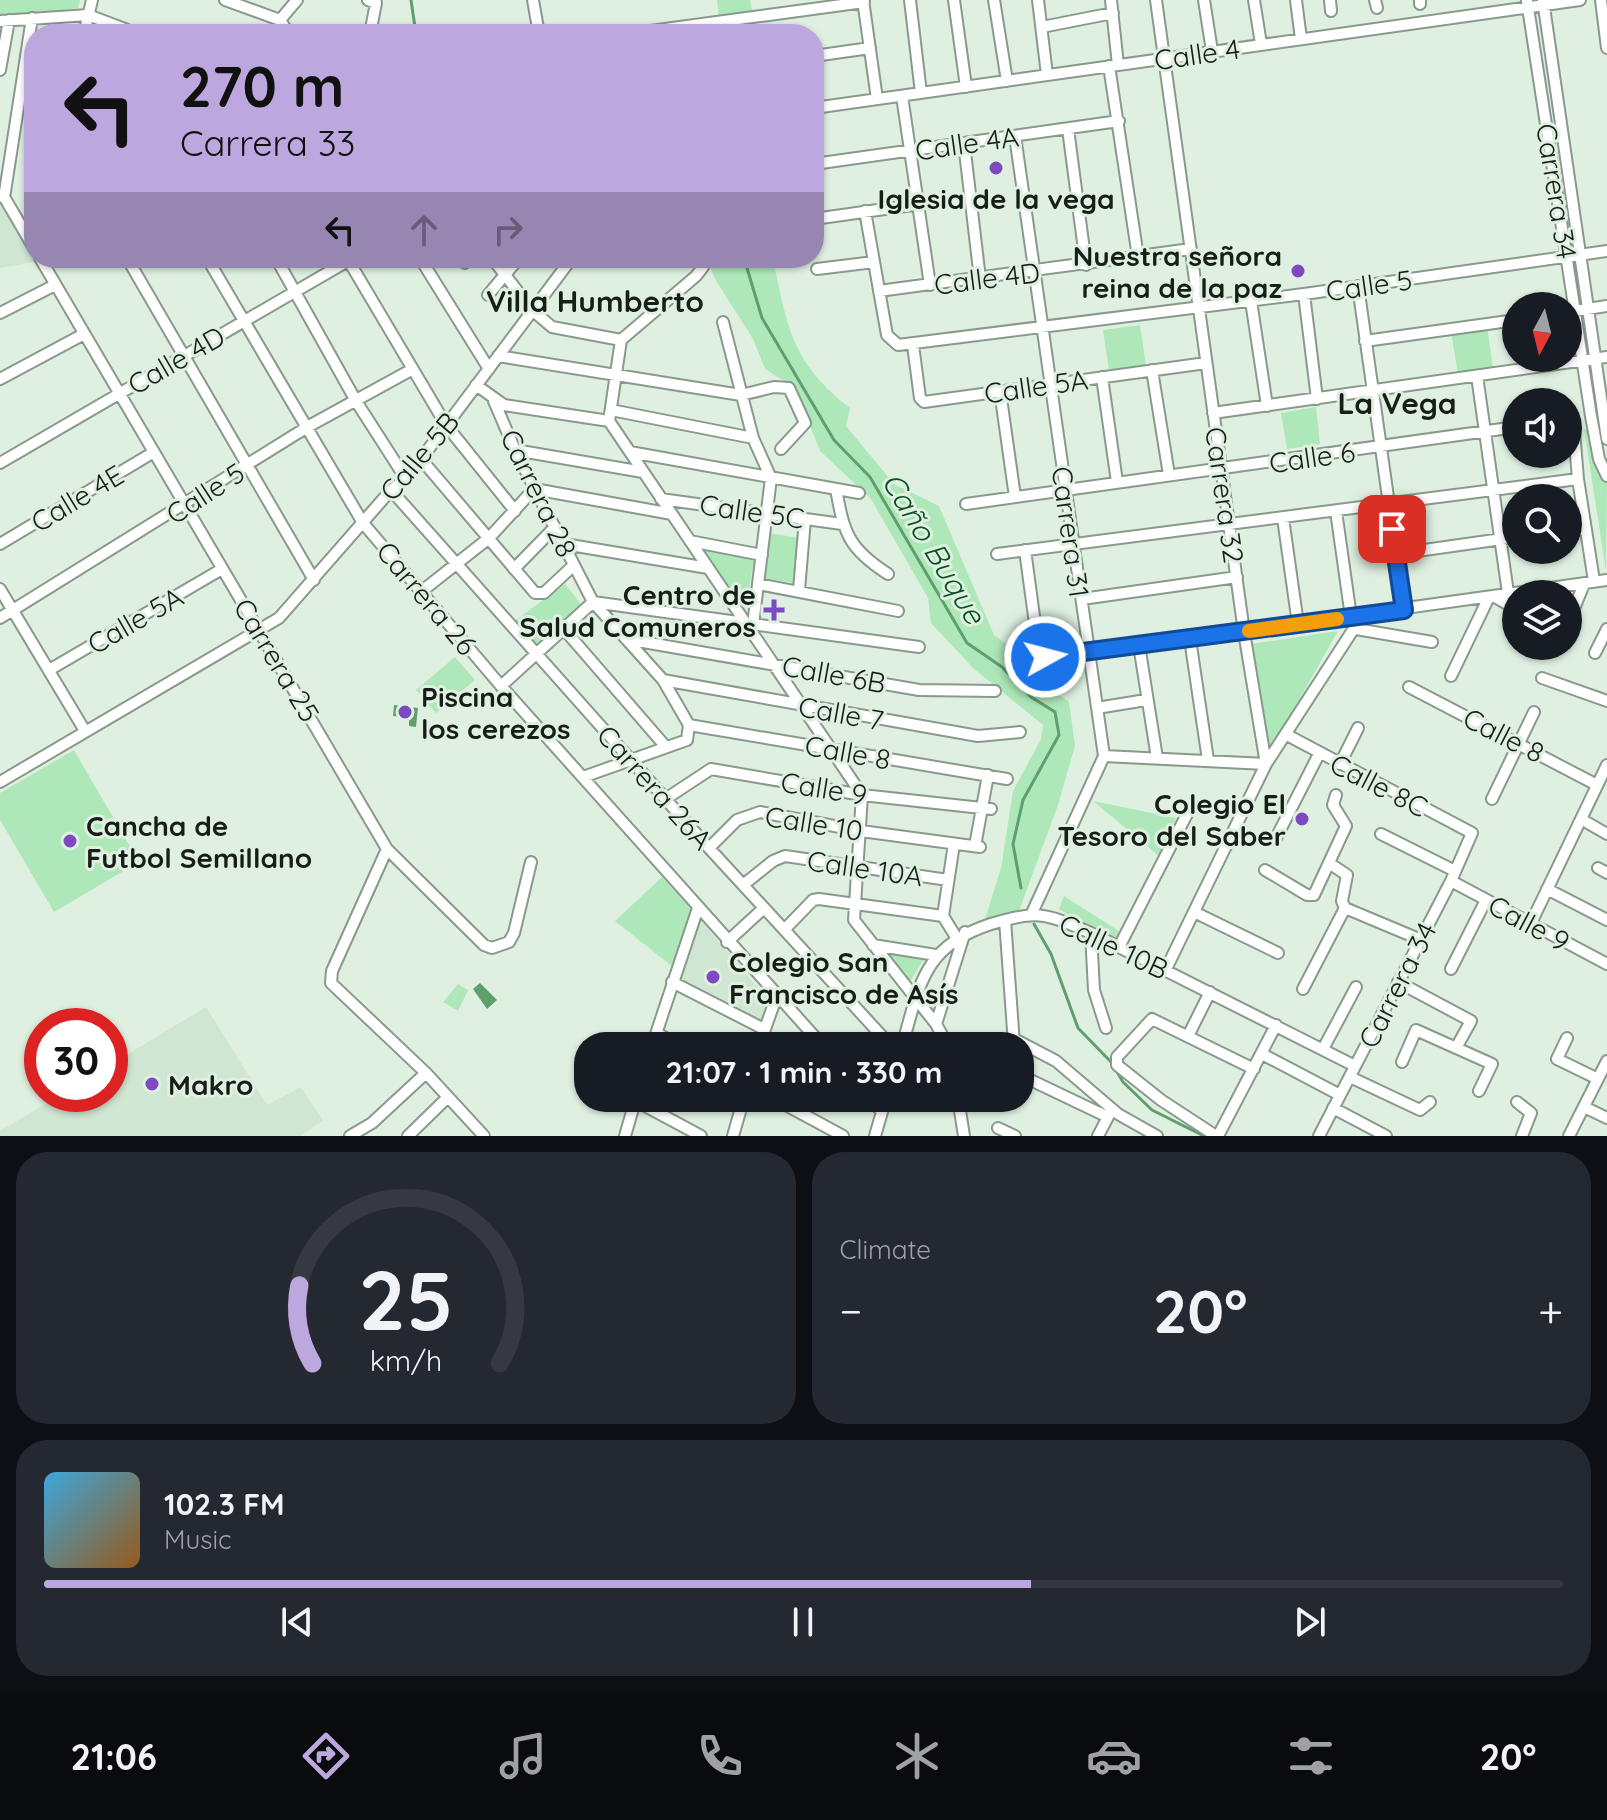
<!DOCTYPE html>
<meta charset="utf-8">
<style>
:root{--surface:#171b24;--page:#242831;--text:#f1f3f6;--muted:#9ea1a6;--line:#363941;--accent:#bda7df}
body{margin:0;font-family:Quicksand,sans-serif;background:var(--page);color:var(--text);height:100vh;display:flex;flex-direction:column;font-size:30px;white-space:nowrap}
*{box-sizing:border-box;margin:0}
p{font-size:26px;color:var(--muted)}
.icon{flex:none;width:44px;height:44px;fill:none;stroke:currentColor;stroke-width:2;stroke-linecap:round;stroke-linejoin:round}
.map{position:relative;height:1136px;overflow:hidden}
.details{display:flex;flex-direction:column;gap:16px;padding:16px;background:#0d0f14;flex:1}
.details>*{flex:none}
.hud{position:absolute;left:24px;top:24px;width:800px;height:244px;border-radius:32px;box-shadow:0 2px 6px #0004;background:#bda7df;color:#111;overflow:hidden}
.needle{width:52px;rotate:187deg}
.fabs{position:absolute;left:1502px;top:292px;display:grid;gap:16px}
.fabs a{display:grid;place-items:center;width:80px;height:80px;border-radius:50%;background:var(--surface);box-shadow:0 2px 6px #0004;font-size:40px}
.speed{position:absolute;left:24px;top:1008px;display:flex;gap:16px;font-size:40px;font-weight:700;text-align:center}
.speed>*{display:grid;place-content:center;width:104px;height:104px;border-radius:50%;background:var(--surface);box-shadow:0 2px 6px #0004;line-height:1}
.speed .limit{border:12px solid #d22;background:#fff;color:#111}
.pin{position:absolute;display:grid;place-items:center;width:68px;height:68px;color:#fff;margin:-34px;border-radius:16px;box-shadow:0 4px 12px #0006}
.me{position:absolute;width:88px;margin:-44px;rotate:83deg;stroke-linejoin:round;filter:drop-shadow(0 0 6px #0008)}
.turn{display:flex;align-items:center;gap:28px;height:168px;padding:0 24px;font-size:36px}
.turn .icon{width:104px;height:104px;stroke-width:2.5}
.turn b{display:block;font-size:56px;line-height:68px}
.lanes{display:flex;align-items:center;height:76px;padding:0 24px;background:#0003;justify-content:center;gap:40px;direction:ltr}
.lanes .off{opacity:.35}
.big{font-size:60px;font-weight:700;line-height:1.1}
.details .widget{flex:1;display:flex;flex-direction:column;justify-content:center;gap:12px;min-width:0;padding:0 28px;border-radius:32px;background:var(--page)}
.details .dial{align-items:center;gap:0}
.dial svg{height:208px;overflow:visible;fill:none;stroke:var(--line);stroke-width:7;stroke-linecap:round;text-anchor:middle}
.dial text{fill:var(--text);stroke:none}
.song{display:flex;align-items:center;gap:24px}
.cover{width:96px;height:96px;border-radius:12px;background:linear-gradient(135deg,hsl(200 70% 55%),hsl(30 70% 35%))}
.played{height:8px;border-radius:4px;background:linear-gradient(90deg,var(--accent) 65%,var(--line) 65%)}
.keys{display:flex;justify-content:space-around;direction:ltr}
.heat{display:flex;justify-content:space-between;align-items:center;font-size:44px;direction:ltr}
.details .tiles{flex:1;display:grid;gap:16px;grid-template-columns:1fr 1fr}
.widget:last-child{grid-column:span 2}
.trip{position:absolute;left:574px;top:1032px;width:460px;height:80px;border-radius:32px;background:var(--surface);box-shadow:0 2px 6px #0004;font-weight:700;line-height:80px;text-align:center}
.tabs{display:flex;height:128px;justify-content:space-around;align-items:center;background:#090b0e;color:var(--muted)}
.tabs .icon{width:56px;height:56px}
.tabs .current{color:var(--accent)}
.tabs b{font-size:36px;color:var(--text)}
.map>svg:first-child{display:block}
.built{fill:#cfe6d2}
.green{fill:#aee8b9}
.water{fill:#5e9f6d}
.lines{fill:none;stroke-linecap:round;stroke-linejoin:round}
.stream{stroke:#5e9f6d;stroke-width:3}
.minor-casing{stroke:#89998c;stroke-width:14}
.minor{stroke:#fff;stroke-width:10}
.route-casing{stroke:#114b97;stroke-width:20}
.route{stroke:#1a73e8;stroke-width:14}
.slow{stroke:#f59e0b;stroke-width:14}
.poi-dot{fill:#7d4ac2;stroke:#dff0e1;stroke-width:3}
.labels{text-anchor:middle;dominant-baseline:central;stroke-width:6;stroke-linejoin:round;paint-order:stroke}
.street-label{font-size:28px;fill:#171e18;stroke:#dff0e1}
.poi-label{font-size:28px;font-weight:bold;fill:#171e18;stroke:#dff0e1;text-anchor:start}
.neighbourhood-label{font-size:30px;font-weight:bold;fill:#171e18;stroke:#dff0e1}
.water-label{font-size:30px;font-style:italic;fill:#055324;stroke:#dff0e1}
</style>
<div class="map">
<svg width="1607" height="1136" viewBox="0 0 1607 1136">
<rect width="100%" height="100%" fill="#dff0e1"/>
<path class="built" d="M0 201 34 258 38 261 0 268Z
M696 915 768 999 759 1028 675 984Z
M206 1007 267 1105 301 1087 323 1120 301 1136H0V1131L62 1094H110V1065Z"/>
<path class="green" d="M0 0H80L78 8 0 17Z
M717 0H750L753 14 719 18Z
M755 18 757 34H720L719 23Z
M707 258H773C787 327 792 363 850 408L846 426 894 484 939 506 994 635 1026 659 1039 680 1069 702 1075 746 1058 805 1019 911 985 919 1001 868 1013 791 1041 739 1043 725 974 669 931 623 928 598 871 499 820 451 795 388 765 369 753 339 715 279Z
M1140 325 1146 366 1109 371 1103 330Z
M1487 326 1493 368 1458 374 1451 332Z
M1316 407 1320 444 1287 449 1281 413Z
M1590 428 1599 471 1607 484 1606 571 1584 429Z
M769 533 799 538 793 583 762 578Z
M700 549 754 559 745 615Z
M565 584 584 608 532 658 505 628Z
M1338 631 1269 753 1251 644Z
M455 657 475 680 436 713 416 690Z
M74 750 139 862 54 912 0 820V793Z
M1093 801 1176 818 1159 856Z
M662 877 696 915 678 971 615 921Z
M1064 896 1125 935 1119 945 1059 909Z
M885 950 925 957 909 983Z
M458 984 468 990 458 1011 443 1002Z"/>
<path class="water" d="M394 705 418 708 416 727 409 726V718L393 716Z
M480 983 497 1000 487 1009 473 989Z"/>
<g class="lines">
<path class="stream" d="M411 0 416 34
M744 258 762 318 834 440 870 477 967 643 1002 667 1031 697 1055 712 1059 735 1023 800 1013 844 1021 888
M1034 924 1051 954 1078 1028 1113 1064
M1116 1070 1123 1082 1152 1110 1204 1136"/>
<g class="minor-casing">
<path id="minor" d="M225 0 280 20
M368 0 376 3 370 34
M533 0 539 34
M863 0 877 99
M910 0 921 93
M954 0 966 87
M994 0 1007 81
M1038 0 1047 75
M1111 0 1118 65
M1156 0 1244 632 1266 764
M1204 0 1212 51
M1254 0 1261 44
M1296 0 1301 39
M1330 0 1331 11
M1375 0 1377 8
M1420 0V4
M1543 0 1607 439
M1601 0 1607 48
M1527 1 1591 416 1599 459 1607 476
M280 20 297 0
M280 20 289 34
M0 21 88 15 138 34
M1042 27 1113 13
M84 34 92 0
M628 34 864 2
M814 56 870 48
M1109 66 1138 257
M0 70 9 20
M902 96 930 285
M814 108 1580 0
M1068 129 1086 265
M1015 136 1104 756 1032 913
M964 143 980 279
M814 164 1119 121
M3 195 34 248
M4 198 32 18
M865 211 887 335 898 345 1304 294 1607 251
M814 219 920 204
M40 258 387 849 484 945 492 948 509 942 514 933 531 862
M127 258 314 580
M207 258 363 523 501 686 823 1046
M276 258 356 401 406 479
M347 258 446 425 515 511
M420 258 489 369
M492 258 532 310 552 327 621 340
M465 263 469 258
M817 269 874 262
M1358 286 1404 610
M879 291 1191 249
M1304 294 1317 399
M488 295 519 258
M1251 301 1267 406
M1568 312 1607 306
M0 313 55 285
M723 322 753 438 771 478 753 625
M1365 341 1516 320
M913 345 920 398 924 402 1206 363
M498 356 741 395 774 387 789 388 805 423 781 449
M1152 370 1169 475
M1477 376 1508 593
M1102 377 1117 482
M0 379 84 334
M476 385 504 405 609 421
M1000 391 1015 497
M494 401 515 450 593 602 663 680 689 725 687 740 583 777
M611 410 753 438
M1213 413 1607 357
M1573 419 1578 479 1594 581
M609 421 862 795 854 920 936 1024 948 1046
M609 421 621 340 696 276 703 267 698 258
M515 450 643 472
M630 452 859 493
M421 459 535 593H544L574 565
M0 463 353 258
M836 489C844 534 849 549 888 574
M391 490 709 848 891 1046
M661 499 842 524
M966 504 1516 427
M1336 511 1351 617
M1283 518 1298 624
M1568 531 1585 529
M690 541 762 555
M0 544 154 452
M564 544 708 568
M1025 550 1039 653 1047 658 1607 580
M997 554 1578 479
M1396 554 1516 537
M514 569 555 527
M758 584 898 611
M0 589 85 731
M799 590 805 519
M422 591 489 538 534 489 672 514
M1493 596 1516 609
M1082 599 1237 577
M0 618 309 426 411 370
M1568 623 1584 584
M563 628 666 747
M1356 629 1432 642
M626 639 919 690 995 691
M1190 639 1208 760
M1139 645 1157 758
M1595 653 1607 629
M49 670 222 569
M1451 676 1489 597
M1542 678 1607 701
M663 680 978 736 1020 732
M501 686 593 602 919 647
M1409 687 1597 785
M1097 708 1146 700
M689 725 1007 779
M1287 735 1472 833 1451 881 1319 1136
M1104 756 1266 764
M1340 764 1358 728
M0 782 279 618 391 490 406 479 572 258
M667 798 711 769 862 795 991 809
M1492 799 1534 712
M1581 819 1607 834
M1381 834 1455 871
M1275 840 1319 754
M975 846 988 775
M709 848 737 820 760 812 861 831 980 847
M387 849 332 971 331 983 426 1073 484 1136
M1329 863 1347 875 1342 901 1345 908
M1598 868 1607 873
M1265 870 1307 895H1314L1346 826 1333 805 1336 795
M1451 881 1607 964
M743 885 773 861 785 856 948 880
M1547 889 1607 920
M1345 908 1419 939
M1194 912 1278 953
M943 916 954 844
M1005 920 1014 1044
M1531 923 1607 765
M785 929 813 900 819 899 943 916 956 937
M1091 933 1094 990 1106 1028
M727 942 764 908
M873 945 936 955
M1119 947 1187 814
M1166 969 1266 764 1362 616
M1451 969 1486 900
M672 982 764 1029
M1398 982 1471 1021 1456 1048
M1303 989 1345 908
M936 1024 965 932
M657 1033 679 1046
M1188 1036 1210 992
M1567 1038 1557 1059 1598 1079
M652 1046 698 908
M759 1046 777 995
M902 1046C920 984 923 946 991 924 1039 909 1046 914 1091 933L1355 1066
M965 1046 1016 1040 1056 1061 1118 1114 1157 1136
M1323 1049 1356 987
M1262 1054 1340 1095
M1402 1062 1416 1030 1492 1064 1479 1091
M1020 1075 1108 1117
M1350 1077 1420 1110 1430 1102
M773 1098 843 1136
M870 1098 882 1112
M929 1098 959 1106
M958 1098 964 1136
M636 1101 701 1136
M1517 1102 1531 1113 1522 1136
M1584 1107 1607 1118
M1333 1108 1386 1136
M998 1128 1015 1136
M350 1136 372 1123 426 1073
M408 1136 448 1097
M625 1136 636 1098
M733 1136 744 1098
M875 1136 886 1098
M1098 1136 1110 1113
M1216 1136 1161 1100 1117 1065V1057L1152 1019 1254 1069
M1218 1136 1276 1025
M1569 1136 1607 1061"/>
</g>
<use href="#minor" class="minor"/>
</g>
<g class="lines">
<g class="route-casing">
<path id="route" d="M1045 657 1404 610 1392 529"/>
</g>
<use href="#route" class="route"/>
<path class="slow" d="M1249 631 1337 619"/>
</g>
<g class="poi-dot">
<circle cx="996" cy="168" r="8"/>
<circle cx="1298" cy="271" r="8"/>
<path d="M770 598h8v8h8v8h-8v8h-8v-8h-8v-8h8z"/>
<circle cx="405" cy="712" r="8"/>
<circle cx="1302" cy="819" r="8"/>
<circle cx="70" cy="841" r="8"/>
<circle cx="713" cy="977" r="8"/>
<circle cx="152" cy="1084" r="8"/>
</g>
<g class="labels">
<g class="street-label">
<text transform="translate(1197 54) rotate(-8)">Calle 4</text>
<text transform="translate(967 143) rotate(-8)">Calle 4A</text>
<text transform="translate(1557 191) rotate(81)">Carrera 34</text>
<text transform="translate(987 278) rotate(-7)">Calle 4D</text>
<text transform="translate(1369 285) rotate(-8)">Calle 5</text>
<text transform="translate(176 360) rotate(-30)">Calle 4D</text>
<text transform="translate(1036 386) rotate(-8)">Calle 5A</text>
<text transform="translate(419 456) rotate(-50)">Calle 5B</text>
<text transform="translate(1312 457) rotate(-8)">Calle 6</text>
<text transform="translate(205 493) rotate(-33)">Calle 5</text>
<text transform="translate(539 493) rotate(64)">Carrera 28</text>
<text transform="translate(1225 495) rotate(82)">Carrera 32</text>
<text transform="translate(77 498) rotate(-31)">Calle 4E</text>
<text transform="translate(752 511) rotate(8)">Calle 5C</text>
<text transform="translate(1071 532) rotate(82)">Carrera 31</text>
<text transform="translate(427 598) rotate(50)">Carrera 26</text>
<text transform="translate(135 620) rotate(-30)">Calle 5A</text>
<text transform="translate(277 660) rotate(59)">Carrera 25</text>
<text transform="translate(834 674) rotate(10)">Calle 6B</text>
<text transform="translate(841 713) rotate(10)">Calle 7</text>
<text transform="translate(1504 735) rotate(27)">Calle 8</text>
<text transform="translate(848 752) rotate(10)">Calle 8</text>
<text transform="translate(1379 785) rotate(27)">Calle 8C</text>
<text transform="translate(655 787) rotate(48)">Carrera 26A</text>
<text transform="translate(824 788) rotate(9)">Calle 9</text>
<text transform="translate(814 823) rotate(9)">Calle 10</text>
<text transform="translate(865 868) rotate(8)">Calle 10A</text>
<text transform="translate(1529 923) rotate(28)">Calle 9</text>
<text transform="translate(1114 946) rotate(25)">Calle 10B</text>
<text transform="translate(1397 985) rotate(-63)">Carrera 34</text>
</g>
<g class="poi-label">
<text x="996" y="198" text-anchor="middle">Iglesia de la vega</text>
<text x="1282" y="255" text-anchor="end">Nuestra señora<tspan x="1282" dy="32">reina de la paz</tspan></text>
<text x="756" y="594" text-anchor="end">Centro de<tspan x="756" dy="32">Salud Comuneros</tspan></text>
<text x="421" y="696">Piscina<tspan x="421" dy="32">los cerezos</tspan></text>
<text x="1286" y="803" text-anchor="end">Colegio El<tspan x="1286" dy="32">Tesoro del Saber</tspan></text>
<text x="86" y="825">Cancha de<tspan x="86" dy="32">Futbol Semillano</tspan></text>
<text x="729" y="961">Colegio San<tspan x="729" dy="32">Francisco de Asís</tspan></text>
<text x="168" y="1084">Makro</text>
</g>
<g class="neighbourhood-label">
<text x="595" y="301">Villa Humberto</text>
<text x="1397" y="403">La Vega</text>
</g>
<g class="water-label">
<text transform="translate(934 548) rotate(59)">Caño Buque</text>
</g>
</g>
</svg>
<div class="fabs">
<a><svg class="needle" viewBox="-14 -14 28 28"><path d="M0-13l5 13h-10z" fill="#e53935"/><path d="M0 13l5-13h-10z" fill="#9ea1a6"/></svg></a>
<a><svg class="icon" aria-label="sound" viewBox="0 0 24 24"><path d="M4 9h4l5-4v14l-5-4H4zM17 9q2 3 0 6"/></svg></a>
<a><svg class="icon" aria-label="search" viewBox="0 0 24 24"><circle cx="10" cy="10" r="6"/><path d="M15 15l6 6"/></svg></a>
<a><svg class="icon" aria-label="layers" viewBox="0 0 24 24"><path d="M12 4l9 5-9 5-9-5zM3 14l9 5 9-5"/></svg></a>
</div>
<div class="speed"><div class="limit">30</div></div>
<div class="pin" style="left:1392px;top:529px;background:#d93025"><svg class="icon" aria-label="arrive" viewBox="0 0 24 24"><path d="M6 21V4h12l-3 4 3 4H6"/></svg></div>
<svg class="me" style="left:1045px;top:657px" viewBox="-20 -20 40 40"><circle r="17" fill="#1a73e8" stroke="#fff" stroke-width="3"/><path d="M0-11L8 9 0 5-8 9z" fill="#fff"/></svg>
<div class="trip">21:07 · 1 min · 330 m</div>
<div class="hud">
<div class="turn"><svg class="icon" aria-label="left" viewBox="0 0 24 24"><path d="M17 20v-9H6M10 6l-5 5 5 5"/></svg><div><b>270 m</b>Carrera 33</div></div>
<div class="lanes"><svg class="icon" aria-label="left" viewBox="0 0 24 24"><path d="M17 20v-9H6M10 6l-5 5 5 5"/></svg><svg class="icon off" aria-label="ahead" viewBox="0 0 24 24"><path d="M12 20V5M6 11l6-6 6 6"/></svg><svg class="icon off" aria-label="right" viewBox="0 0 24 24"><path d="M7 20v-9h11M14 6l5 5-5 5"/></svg></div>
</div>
</div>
<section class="details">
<div class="tiles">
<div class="widget dial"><svg viewBox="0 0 100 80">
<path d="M14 69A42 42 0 1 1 86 69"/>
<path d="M14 69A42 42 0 0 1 9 39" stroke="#bda7df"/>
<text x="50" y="56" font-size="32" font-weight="700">25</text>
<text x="50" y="72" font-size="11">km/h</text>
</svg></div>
<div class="widget"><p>Climate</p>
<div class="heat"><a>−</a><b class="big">20°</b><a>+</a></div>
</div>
<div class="widget">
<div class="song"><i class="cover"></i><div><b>102.3 FM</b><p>Music</p></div></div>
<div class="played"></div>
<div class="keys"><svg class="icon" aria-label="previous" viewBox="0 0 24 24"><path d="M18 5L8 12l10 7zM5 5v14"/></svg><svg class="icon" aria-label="pause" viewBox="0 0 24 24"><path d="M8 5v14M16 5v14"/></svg><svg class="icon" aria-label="next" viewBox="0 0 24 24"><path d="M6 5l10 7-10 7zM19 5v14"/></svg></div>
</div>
</div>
</section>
<nav class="tabs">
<b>21:06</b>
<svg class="icon current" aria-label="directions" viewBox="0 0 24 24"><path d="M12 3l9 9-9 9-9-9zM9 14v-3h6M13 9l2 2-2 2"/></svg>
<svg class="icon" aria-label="music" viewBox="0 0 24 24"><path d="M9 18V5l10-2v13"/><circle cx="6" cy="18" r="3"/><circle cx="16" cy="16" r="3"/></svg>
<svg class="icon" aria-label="phone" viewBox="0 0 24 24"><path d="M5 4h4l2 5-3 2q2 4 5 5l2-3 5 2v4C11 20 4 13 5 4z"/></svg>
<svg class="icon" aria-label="climate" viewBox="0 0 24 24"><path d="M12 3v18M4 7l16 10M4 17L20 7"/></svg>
<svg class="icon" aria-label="car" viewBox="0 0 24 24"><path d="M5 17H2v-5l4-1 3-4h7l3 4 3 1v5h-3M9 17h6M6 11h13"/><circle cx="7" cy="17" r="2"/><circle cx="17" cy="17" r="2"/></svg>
<svg class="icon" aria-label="filters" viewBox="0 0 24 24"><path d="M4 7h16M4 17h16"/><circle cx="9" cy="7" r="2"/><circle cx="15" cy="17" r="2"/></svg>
<b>20°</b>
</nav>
